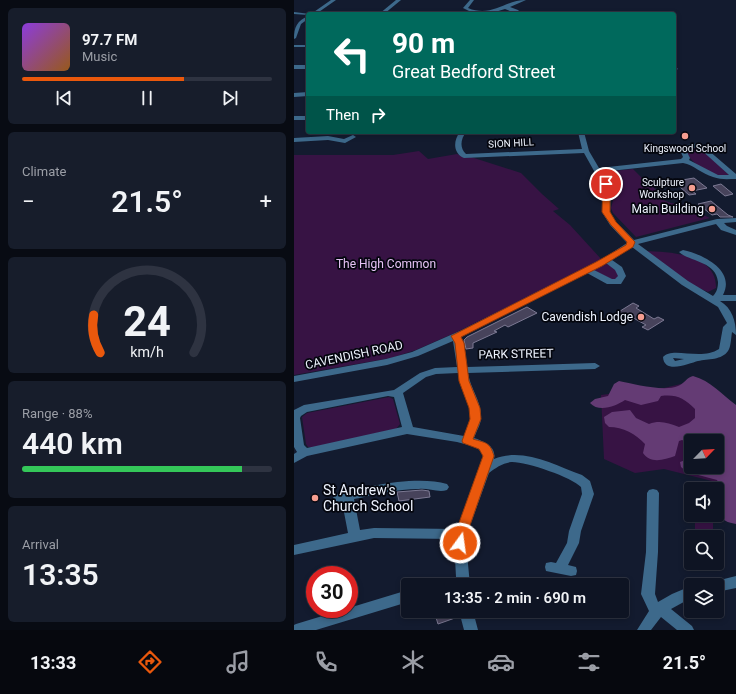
<!DOCTYPE html>
<meta charset="utf-8">
<style>
:root{--surface:#0e1423;--page:#171d2b;--text:#f1f3f6;--muted:#9b9ea6;--line:#2e3341;--accent:#ea580c}
body{margin:0;font-family:Roboto,sans-serif;background:var(--page);color:var(--text);height:100vh;display:flex;flex-direction:column;font-size:15px;white-space:nowrap}
*{box-sizing:border-box;margin:0}
p{font-size:13px;color:var(--muted)}
.icon{flex:none;width:22px;height:22px;fill:none;stroke:currentColor;stroke-width:2;stroke-linecap:round;stroke-linejoin:round}
.map{position:relative;flex:1;overflow:hidden}
.details{display:flex;flex-direction:column;gap:8px;padding:8px;background:#080b13;width:294px}
.details>*{flex:none}
.hud{position:absolute;left:12px;top:12px;width:370px;height:122px;border-radius:4px;box-shadow:0 2px 6px #0003,0 0 0 1px var(--line);background:#00695c;color:#fff;overflow:hidden}
.needle{width:26px;rotate:65deg}
.controls{position:absolute;left:390px;top:434px;display:grid;gap:8px}
.controls a{display:grid;place-items:center;width:40px;height:40px;border-radius:4px;background:var(--surface);box-shadow:0 2px 6px #0003,0 0 0 1px var(--line);font-size:20px}
.speed{position:absolute;left:12px;top:566px;display:flex;gap:8px;font-size:20px;font-weight:700;text-align:center}
.speed>*{display:grid;place-content:center;width:52px;height:52px;border-radius:50%;background:var(--surface);box-shadow:0 2px 6px #0003,0 0 0 1px var(--line);line-height:1}
.speed .limit{border:6px solid #d22;background:#fff;color:#111}
.pin{position:absolute;display:grid;place-items:center;width:34px;height:34px;color:#fff;margin:-17px;border:2px solid #fff;border-radius:50%;box-shadow:0 1px 4px #0007}
.me{position:absolute;width:44px;margin:-22px;rotate:14deg;stroke-linejoin:round;filter:drop-shadow(0 0 3px #0008)}
.turn{display:flex;align-items:center;gap:14px;height:84px;padding:0 20px;font-size:18px}
.turn .icon{width:52px;height:52px;stroke-width:2.5}
.turn b{display:block;font-size:28px;line-height:34px}
.then{display:flex;align-items:center;height:38px;padding:0 20px;background:#0003;gap:8px;font-size:15px}
.big{font-size:30px;font-weight:600;line-height:1.1}
.details .tile{flex:1;display:flex;flex-direction:column;justify-content:center;gap:6px;min-width:0;padding:0 14px;border-radius:6px;background:var(--page)}
.details .dial{align-items:center;gap:0}
.dial svg{height:104px;overflow:visible;fill:none;stroke:var(--line);stroke-width:7;stroke-linecap:round;text-anchor:middle}
.dial text{fill:var(--text);stroke:none}
.song{display:flex;align-items:center;gap:12px}
.cover{width:48px;height:48px;border-radius:6px;background:linear-gradient(135deg,hsl(270 70% 55%),hsl(30 70% 35%))}
.played{height:4px;border-radius:2px;background:linear-gradient(90deg,var(--accent) 65%,var(--line) 65%)}
.keys{display:flex;justify-content:space-around;direction:ltr}
.heat{display:flex;justify-content:space-between;align-items:center;font-size:22px;direction:ltr}
.charge{height:6px;border-radius:3px;background:linear-gradient(90deg,#34c759 88%,var(--line) 0)}
.trip{position:absolute;left:107px;top:578px;width:228px;height:40px;border-radius:4px;background:var(--surface);box-shadow:0 2px 6px #0003,0 0 0 1px var(--line);font-weight:600;line-height:40px;text-align:center}
.menu{display:flex;height:64px;justify-content:space-around;align-items:center;background:#06080e;color:var(--muted)}
.menu .icon{width:28px;height:28px}
.menu .active{color:var(--accent)}
.menu b{font-size:18px;color:var(--text)}
main{display:flex;flex:1;min-height:0}
.map>svg:first-child{display:block}
.green{fill:#371344;fill-rule:evenodd}
.forest{fill:#643b74}
.building{fill:#47435b;stroke:#7c7993}
.lines{fill:none;stroke-linecap:round;stroke-linejoin:round}
.minor{fill:#3d698b;fill-rule:evenodd}
.route{fill:#ea580c;stroke:#983908}
.poi-dot{fill:#f59d90;stroke:#04060e;stroke-width:1.5}
.labels{text-anchor:middle;dominant-baseline:central;stroke-width:3.5;stroke-linejoin:round;paint-order:stroke}
.far-street-label{font-size:10px;fill:#edf2fd;stroke:#04060e}
.far-poi-label{font-size:10px;fill:#edf2fd;stroke:#04060e}
.poi-label{font-size:12px;fill:#edf2fd;stroke:#04060e;text-anchor:end}
.park-label{font-size:12px;fill:#e5c2f4;stroke:#04060e}
.street-label{font-size:12px;fill:#edf2fd;stroke:#04060e}
.near-poi-label{font-size:14px;fill:#edf2fd;stroke:#04060e;text-anchor:start}
</style>
<main>
<section class="details">
<div class="tile">
<div class="song"><i class="cover"></i><div><b>97.7 FM</b><p>Music</p></div></div>
<div class="played"></div>
<div class="keys"><svg class="icon" aria-label="previous" viewBox="0 0 24 24"><path d="M18 5L8 12l10 7zM5 5v14"/></svg><svg class="icon" aria-label="pause" viewBox="0 0 24 24"><path d="M8 5v14M16 5v14"/></svg><svg class="icon" aria-label="next" viewBox="0 0 24 24"><path d="M6 5l10 7-10 7zM19 5v14"/></svg></div>
</div>
<div class="tile"><p>Climate</p>
<div class="heat"><a>−</a><b class="big">21.5°</b><a>+</a></div>
</div>
<div class="tile dial"><svg viewBox="0 0 100 80">
<path d="M14 69A42 42 0 1 1 86 69"/>
<path d="M14 69A42 42 0 0 1 9 40" stroke="#ea580c"/>
<text x="50" y="56" font-size="32" font-weight="700">24</text>
<text x="50" y="72" font-size="11">km/h</text>
</svg></div>
<div class="tile"><p>Range · 88%</p><b class="big">440 km</b><div class="charge"></div></div>
<div class="tile"><p>Arrival</p><b class="big">13:35</b></div>
</section>
<div class="map">
<svg width="442" height="630" viewBox="0 0 442 630">
<rect width="100%" height="100%" fill="#131b2f"/>
<path class="green" d="M403 147 409 150 435 175C432 176 428 176 425 176 414 174 394 161 392 150Z
M125 151 134 159 163 154 173 158 177 157 227 173 248 194 265 209 259 211 276 225 308 260 163 332 122 350 97 358 0 375V155H99Z
M339 169 350 180 353 181 368 196 365 197 367 199 377 203 389 205 390 203 398 210 416 218 342 237 319 213 317 208 322 189 309 172Z
M352 251C377 252 423 254 422 288L414 292 398 285Z
M312 263 319 266 326 275 321 281 299 270Z
M391 383 412 397 442 487 370 469 341 473 310 459 307 395 353 389 370 388ZM397 441H423V467H397Z
M95 397 99 399 106 424 102 429 20 447H14L12 444 8 417 13 413Z
M401 515 419 516V537H401Z"/>
<path class="forest" d="M399 376C417 381 427 394 442 405V524C421 521 420 507 428 490L423 480 393 472 387 467 386 462 397 458V467H423V441H397V444L388 440 385 441 381 456C370 460 356 464 349 453L351 444C342 434 329 427 315 427L311 423 310 417 318 412 336 410 342 418 355 424C366 420 374 423 385 427L395 423 401 418V409C390 398 382 394 367 396L364 401 347 405 331 400C322 406 305 413 296 403L301 399 314 396 320 384 325 381C340 384 370 392 384 386 390 384 393 377 399 376Z"/>
<path class="building" d="M400 178 413 188 398 191 402 194 395 195 386 187H389L382 181Z
M427 184 439 194 431 196 419 186Z
M417 201 434 215 439 217H426L423 214 418 215 404 204Z
M339 303 345 306 342 308 360 319 364 317 370 320 354 330 348 327 352 325 334 315 330 317 323 313Z
M233 307 243 313 214 327 211 325 200 331 203 332 179 343V348L172 349 170 340 173 337Z
M128 490 135 491 136 497 105 501 103 492Z
M140 611H158L161 618 144 624Z"/>
<g class="lines">
<path class="minor" d="M37 0H42L22 14H17Z
M102 0H107L90 14H85Z
M176 0H180L174 8C198 18 210 0 232 0L216 7 224 10 228 14H223L211 9 201 12 186 14 177 12 169 8Z
M0 12 16 14H14V15L0 14Z
M14 16V19L7 24 2 38 0 39C0 27 3 21 14 16Z
M0 45H14V47H0Z
M0 65H14V69H0Z
M380 67 383 68 384 69 380 71Z
M14 92V96L0 97V93Z
M0 116H14V120H0Z
M166 132H172C167 139 165 147 172 154L288 149 284 132H290L295 151 305 168 387 159 389 157 386 150C391 144 399 143 407 144L442 174V179C434 179 427 180 419 177 408 174 400 165 389 163L307 172 317 187 316 212 322 222 340 240 423 219 442 218V222L430 223 433 226 442 230V235L427 230 422 224 344 244 394 281 419 296C423 292 424 287 424 282 422 261 396 262 385 252L389 250C408 254 442 270 429 295H442V301H426C438 308 442 321 442 335L438 332C437 338 437 347 434 351 428 360 414 359 404 361 396 363 370 375 369 357 378 346 407 361 425 349L429 327 433 323 424 307 388 285 338 247 318 260 328 267 332 276 327 284H313L293 273 167 337 170 343 173 367 301 363 306 366 301 369 174 373C176 388 188 402 187 418 187 424 182 432 180 438 189 441 203 446 200 459 229 447 260 465 288 475L296 481 300 494 287 531 285 543 274 565 282 567 283 571 282 575 277 576 252 571 251 567 252 563 257 562 262 563 273 543 275 531 288 494 287 487C278 477 230 461 217 462 209 463 201 468 195 473L173 534 172 543 176 585H145L147 581 162 577 160 539 80 538 0 555V545L54 533 48 502 41 501 39 498 41 495C70 486 124 475 153 484L155 487 153 490C145 493 134 488 125 489 103 489 81 495 60 499L66 530 80 528 163 529 189 456 186 450 178 446 163 442 113 434 13 456 0 463V454L3 452 0 447V410L10 405 100 390 126 373 141 368 163 367 159 341 124 356 93 365 0 382V376L92 359 118 352 168 330 310 258 333 243 316 225 308 212 309 187 290 153 170 158C159 153 159 141 166 132ZM397 148H405L435 175H424L395 160 396 158 392 150ZM312 263 321 270 324 276 321 279H318L300 270ZM379 358 390 359 381 361ZM164 373C166 388 180 406 176 420 175 426 172 431 170 436L119 427 109 393 132 377 142 374ZM94 396 100 397 108 427 13 448 10 445 6 418 7 416 13 412Z
M34 136 50 139 59 135 62 137 51 143 34 140 0 142V138Z
M359 489 363 490 365 493 364 552 361 594 364 602 378 594 397 586V598L377 609 398 626 400 630H383L367 617 357 630H343L355 611 347 594 352 552 353 493 355 490Z
M442 576V588L423 592V585H417L418 582Z
M114 590V602L22 630H0V625L2 624Z
M165 611H179L184 630H170Z"/>
</g>
<path class="route" d="M312 182 316 184V212L322 222 341 242 339 247 308 266 167 337 170 343 175 381 186 408 187 419 179 439C192 443 196 442 200 456L173 534 170 547 166 548 161 547 159 543 161 534 189 456 185 449 169 443 168 441 176 419 175 408 165 381 161 343 157 336 302 262 332 245 333 242 317 225 308 212 309 184Z"/>
<g class="poi-dot">
<circle cx="391" cy="136" r="4"/>
<circle cx="398" cy="188" r="4"/>
<circle cx="418" cy="209" r="4"/>
<circle cx="347" cy="317" r="4"/>
<circle cx="21" cy="498" r="4"/>
</g>
<g class="labels">
<g class="far-street-label">
<text transform="translate(217 143) rotate(-3)">SION HILL</text>
</g>
<g class="far-poi-label">
<text x="391" y="148">Kingswood School</text>
<text x="390" y="182" text-anchor="end">Sculpture<tspan x="390" dy="12">Workshop</tspan></text>
</g>
<g class="poi-label">
<text x="410" y="209">Main Building</text>
<text x="339" y="317">Cavendish Lodge</text>
</g>
<g class="park-label">
<text x="92" y="264">The High Common</text>
</g>
<g class="street-label">
<text transform="translate(222 354) rotate(-1)">PARK STREET</text>
<text transform="translate(60 355) rotate(-12)">CAVENDISH ROAD</text>
</g>
<g class="near-poi-label">
<text x="29" y="490">St Andrew's<tspan x="29" dy="16">Church School</tspan></text>
</g>
</g>
</svg>
<div class="controls">
<a><svg class="needle" viewBox="-14 -14 28 28"><path d="M0-13l5 13h-10z" fill="#e53935"/><path d="M0 13l5-13h-10z" fill="#9b9ea6"/></svg></a>
<a><svg class="icon" aria-label="sound" viewBox="0 0 24 24"><path d="M4 9h4l5-4v14l-5-4H4zM17 9q2 3 0 6"/></svg></a>
<a><svg class="icon" aria-label="search" viewBox="0 0 24 24"><circle cx="10" cy="10" r="6"/><path d="M15 15l6 6"/></svg></a>
<a><svg class="icon" aria-label="layers" viewBox="0 0 24 24"><path d="M12 4l9 5-9 5-9-5zM3 14l9 5 9-5"/></svg></a>
</div>
<div class="speed"><div class="limit">30</div></div>
<div class="pin" style="left:312px;top:184px;background:#d93025"><svg class="icon" aria-label="arrive" viewBox="0 0 24 24"><path d="M6 21V4h12l-3 4 3 4H6"/></svg></div>
<svg class="me" style="left:166px;top:543px" viewBox="-20 -20 40 40"><circle r="17" fill="#ea580c" stroke="#fff" stroke-width="3"/><path d="M0-11L8 9 0 5-8 9z" fill="#fff"/></svg>
<div class="trip">13:35 · 2 min · 690 m</div>
<div class="hud">
<div class="turn"><svg class="icon" aria-label="left" viewBox="0 0 24 24"><path d="M17 20v-9H6M10 6l-5 5 5 5"/></svg><div><b>90 m</b>Great Bedford Street</div></div>
<div class="then">Then<svg class="icon" aria-label="right" viewBox="0 0 24 24"><path d="M7 20v-9h11M14 6l5 5-5 5"/></svg></div>
</div>
</div>
</main>
<nav class="menu">
<b>13:33</b>
<svg class="icon active" aria-label="directions" viewBox="0 0 24 24"><path d="M12 3l9 9-9 9-9-9zM9 14v-3h6M13 9l2 2-2 2"/></svg>
<svg class="icon" aria-label="music" viewBox="0 0 24 24"><path d="M9 18V5l10-2v13"/><circle cx="6" cy="18" r="3"/><circle cx="16" cy="16" r="3"/></svg>
<svg class="icon" aria-label="phone" viewBox="0 0 24 24"><path d="M5 4h4l2 5-3 2q2 4 5 5l2-3 5 2v4C11 20 4 13 5 4z"/></svg>
<svg class="icon" aria-label="climate" viewBox="0 0 24 24"><path d="M12 3v18M4 7l16 10M4 17L20 7"/></svg>
<svg class="icon" aria-label="car" viewBox="0 0 24 24"><path d="M5 17H2v-5l4-1 3-4h7l3 4 3 1v5h-3M9 17h6M6 11h13"/><circle cx="7" cy="17" r="2"/><circle cx="17" cy="17" r="2"/></svg>
<svg class="icon" aria-label="filters" viewBox="0 0 24 24"><path d="M4 7h16M4 17h16"/><circle cx="9" cy="7" r="2"/><circle cx="15" cy="17" r="2"/></svg>
<b>21.5°</b>
</nav>
